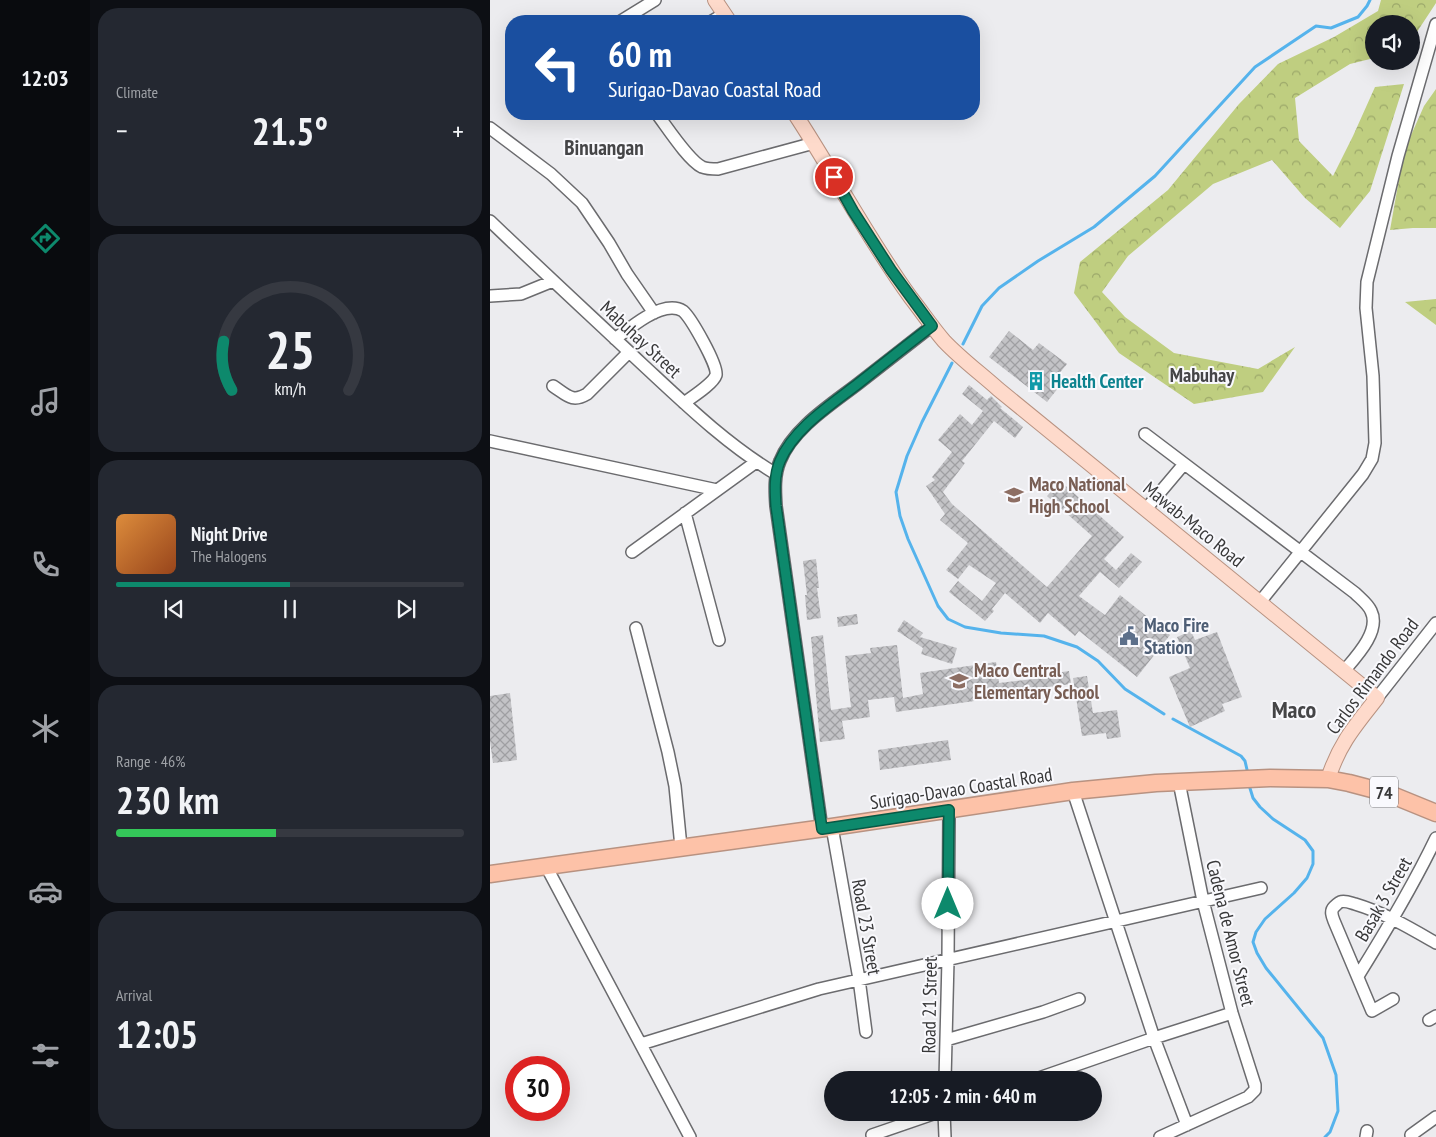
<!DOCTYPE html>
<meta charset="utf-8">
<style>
:root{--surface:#171b24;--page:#242831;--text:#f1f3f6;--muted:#9ea1a6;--line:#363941;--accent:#0d896c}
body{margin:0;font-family:"PT Sans Narrow",sans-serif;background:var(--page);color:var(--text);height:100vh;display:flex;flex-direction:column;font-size:19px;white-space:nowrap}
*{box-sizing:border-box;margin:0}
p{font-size:16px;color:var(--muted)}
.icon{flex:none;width:28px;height:28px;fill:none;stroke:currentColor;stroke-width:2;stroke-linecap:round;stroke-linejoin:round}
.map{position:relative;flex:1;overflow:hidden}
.sheet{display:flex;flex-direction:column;gap:8px;padding:8px;background:#0d0f14;width:400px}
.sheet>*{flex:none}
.banner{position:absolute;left:15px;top:15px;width:475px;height:105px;border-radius:20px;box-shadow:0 5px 20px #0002;background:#1a4fa0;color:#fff;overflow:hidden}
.controls{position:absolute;left:875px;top:15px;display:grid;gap:10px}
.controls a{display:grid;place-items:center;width:55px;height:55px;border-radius:50%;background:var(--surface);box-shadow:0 5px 20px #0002;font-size:25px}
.speed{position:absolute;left:15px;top:1056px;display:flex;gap:10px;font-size:25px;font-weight:700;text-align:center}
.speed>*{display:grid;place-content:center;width:65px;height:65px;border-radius:50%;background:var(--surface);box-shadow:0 5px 20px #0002;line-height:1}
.speed .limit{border:8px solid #d22;background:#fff;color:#111}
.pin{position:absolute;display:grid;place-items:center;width:42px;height:42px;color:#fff;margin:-21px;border:2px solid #fff;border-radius:50%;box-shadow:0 1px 5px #0007}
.me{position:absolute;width:55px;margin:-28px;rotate:0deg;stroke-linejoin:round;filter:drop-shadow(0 0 4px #0008)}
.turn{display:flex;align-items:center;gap:18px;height:105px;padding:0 20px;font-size:22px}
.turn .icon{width:65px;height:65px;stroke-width:2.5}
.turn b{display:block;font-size:35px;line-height:42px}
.big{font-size:38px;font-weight:700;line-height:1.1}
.sheet .tile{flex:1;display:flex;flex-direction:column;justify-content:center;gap:8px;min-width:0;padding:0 18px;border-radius:20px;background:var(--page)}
.sheet .dial{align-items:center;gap:0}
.dial svg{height:130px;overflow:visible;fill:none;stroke:var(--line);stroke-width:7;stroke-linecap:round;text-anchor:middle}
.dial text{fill:var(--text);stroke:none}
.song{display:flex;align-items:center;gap:15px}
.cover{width:60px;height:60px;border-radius:8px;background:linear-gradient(135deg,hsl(30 70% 55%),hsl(20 70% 35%))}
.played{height:5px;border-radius:2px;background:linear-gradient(90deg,var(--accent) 50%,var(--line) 50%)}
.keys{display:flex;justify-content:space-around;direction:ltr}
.heat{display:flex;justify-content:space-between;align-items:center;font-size:28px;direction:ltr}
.charge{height:8px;border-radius:4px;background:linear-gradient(90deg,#34c759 46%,var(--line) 0)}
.trip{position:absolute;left:334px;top:1071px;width:278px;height:50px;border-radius:25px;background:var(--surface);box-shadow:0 5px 20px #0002;font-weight:700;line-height:50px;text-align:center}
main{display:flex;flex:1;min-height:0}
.tab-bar{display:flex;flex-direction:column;width:90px;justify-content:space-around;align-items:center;background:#090b0e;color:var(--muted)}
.tab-bar .icon{width:35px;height:35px}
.tab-bar .selected{color:var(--accent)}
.tab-bar b{font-size:22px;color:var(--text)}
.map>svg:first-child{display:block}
.forest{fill:url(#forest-crowns)}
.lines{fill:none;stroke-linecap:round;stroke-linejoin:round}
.stream{stroke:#55b3ec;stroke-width:3}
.building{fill:url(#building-cross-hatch)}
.minor-casing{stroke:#6b6b6e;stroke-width:14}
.major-casing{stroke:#b89281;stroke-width:16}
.highway-casing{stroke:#b89281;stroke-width:19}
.minor{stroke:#fff;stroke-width:11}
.major{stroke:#fedacb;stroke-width:14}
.highway{stroke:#fdc2a8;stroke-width:16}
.route-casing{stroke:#085946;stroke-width:12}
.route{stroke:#0d896c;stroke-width:9}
.labels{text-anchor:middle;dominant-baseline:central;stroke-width:4;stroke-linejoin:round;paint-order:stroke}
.shield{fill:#f9f9fd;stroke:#727274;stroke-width:1}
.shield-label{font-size:18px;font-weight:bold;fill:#383839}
.street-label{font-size:19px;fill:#383839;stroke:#f9f9fd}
.culture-label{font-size:19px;font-weight:bold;fill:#0d838f;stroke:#f9f9fd;text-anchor:start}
.education-label{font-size:19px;font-weight:bold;fill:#785e54;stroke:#f9f9fd;text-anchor:start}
.service-label{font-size:19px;font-weight:bold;fill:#4e5e75;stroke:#f9f9fd;text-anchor:start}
.neighbourhood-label{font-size:20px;font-weight:bold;fill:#454547;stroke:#f9f9fd}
.quarter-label{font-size:21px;font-weight:bold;fill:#454547;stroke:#f9f9fd}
.district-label{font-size:24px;font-weight:bold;fill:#454547;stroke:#f9f9fd}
</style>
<main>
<nav class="tab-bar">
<b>12:03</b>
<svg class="icon selected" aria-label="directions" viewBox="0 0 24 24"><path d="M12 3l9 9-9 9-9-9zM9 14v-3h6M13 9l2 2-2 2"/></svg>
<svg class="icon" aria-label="music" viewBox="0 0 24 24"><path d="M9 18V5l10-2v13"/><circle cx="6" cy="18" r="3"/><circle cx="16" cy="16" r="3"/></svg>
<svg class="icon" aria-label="phone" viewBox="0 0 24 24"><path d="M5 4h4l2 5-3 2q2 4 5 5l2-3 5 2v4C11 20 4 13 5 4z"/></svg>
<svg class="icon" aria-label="climate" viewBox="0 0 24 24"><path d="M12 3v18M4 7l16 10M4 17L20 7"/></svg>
<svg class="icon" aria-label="car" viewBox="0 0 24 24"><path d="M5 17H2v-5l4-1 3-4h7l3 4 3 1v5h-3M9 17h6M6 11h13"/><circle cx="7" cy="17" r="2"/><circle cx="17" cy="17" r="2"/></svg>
<svg class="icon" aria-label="filters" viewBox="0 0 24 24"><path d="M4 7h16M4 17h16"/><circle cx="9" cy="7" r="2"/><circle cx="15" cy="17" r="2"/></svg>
</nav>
<section class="sheet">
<div class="tile"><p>Climate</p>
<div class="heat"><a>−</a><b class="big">21.5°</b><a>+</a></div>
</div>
<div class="tile dial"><svg viewBox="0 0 100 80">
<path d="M14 69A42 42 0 1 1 86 69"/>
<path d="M14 69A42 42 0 0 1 9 39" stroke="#0d896c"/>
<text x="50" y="56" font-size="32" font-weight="700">25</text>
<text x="50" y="72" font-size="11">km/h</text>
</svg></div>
<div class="tile">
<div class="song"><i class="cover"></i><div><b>Night Drive</b><p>The Halogens</p></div></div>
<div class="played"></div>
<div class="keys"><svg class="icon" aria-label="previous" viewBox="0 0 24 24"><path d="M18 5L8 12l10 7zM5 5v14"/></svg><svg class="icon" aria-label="pause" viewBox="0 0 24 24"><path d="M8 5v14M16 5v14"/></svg><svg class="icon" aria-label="next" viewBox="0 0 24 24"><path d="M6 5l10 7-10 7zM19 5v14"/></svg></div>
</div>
<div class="tile"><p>Range · 46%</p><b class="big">230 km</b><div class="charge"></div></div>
<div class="tile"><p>Arrival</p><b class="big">12:05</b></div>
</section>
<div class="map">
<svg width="946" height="1137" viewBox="0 0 946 1137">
<defs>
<pattern id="forest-crowns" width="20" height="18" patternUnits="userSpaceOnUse" patternTransform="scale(1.25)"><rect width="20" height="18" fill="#bfce80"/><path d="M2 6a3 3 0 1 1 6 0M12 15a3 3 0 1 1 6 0" fill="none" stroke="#9ca86a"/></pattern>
<pattern id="building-cross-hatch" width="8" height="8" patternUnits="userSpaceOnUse" patternTransform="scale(1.25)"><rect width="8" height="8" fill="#c3c3c6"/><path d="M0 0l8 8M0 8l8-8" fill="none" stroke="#9f9fa2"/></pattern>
</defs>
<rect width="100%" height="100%" fill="#ececef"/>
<path class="forest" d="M891 0H946V3L921 41V24H884V58L860 64 805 98 809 141 843 176 863 136 885 87 914 84 880 191 850 228 815 198 782 160 723 184 638 256 612 292 635 317 684 353 768 369 805 347 773 392 704 404 629 353 584 293 590 262 678 190 749 104 788 64 844 37 888 11Z
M946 89V228H923L900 230 914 151 934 106Z
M946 299V325L915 302Z"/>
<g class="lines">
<path class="stream" d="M473 344 492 306 509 288 548 261 604 227 665 176 765 67 826 26 841 28 868 17 877 6 880 0
M462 363 432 422 417 456 406 492 410 516 418 539 448 606 458 619 475 627 511 633 554 636 587 647 608 661 635 689 674 714
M683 719 751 756 755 761 758 774
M759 785 763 798 770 807 783 819 815 840 823 851V864L817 878 804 893 775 919 766 932 763 942 767 953 776 968 833 1038 846 1075 848 1111 840 1132 835 1137"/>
</g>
<path class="building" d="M519 331 543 350 549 343 577 364 563 381 569 387 557 402 499 357Z
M479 385 497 400 501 396 512 407 510 408 533 427 525 438 504 421 472 461 475 463 453 492 462 504 557 587 602 536 557 496 570 481 634 537 614 559 626 570 641 553 652 562 629 588 610 572 589 596 615 615 630 595 680 635 647 677 589 631 585 636 558 613 550 623 515 593 502 609 504 611 495 621 459 592 468 581 492 601 506 583 479 565 468 579 456 570 478 543 450 520 455 514 436 486 445 480 442 477 462 452 448 440 470 414 482 425 493 411 472 394Z
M326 559 329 588H327L331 618 317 620 315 595H317L313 561Z
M367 614 368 624 348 627 347 617Z
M414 620 433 633 430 637 467 648 462 664 431 654 433 648 407 631Z
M701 631 705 640 727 632 752 697 732 704 735 711 700 727 679 677 700 668 687 637Z
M333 635 341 710 361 707 355 656 381 653 380 648 407 645 413 698 433 694 430 673 506 662 509 683 553 678 552 675 579 671 581 684 550 688V690L513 694V697L406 712 404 697 378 700 380 717 352 721 355 739 330 742 321 637Z
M597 676 603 713 627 710 631 737 617 739 616 733 592 736 583 678Z
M20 693 27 760 3 763 0 741V696Z
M458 740 461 760 390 770 388 750Z"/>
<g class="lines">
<g class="minor-casing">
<path id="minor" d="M131 21 165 0
M222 21 234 14
M167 114C177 127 198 160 212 167 217 169 222 169 228 169L324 143
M0 128 61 174 92 203 119 243 137 274 164 313
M0 221C50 269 101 316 152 364 194 403 236 444 286 474
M0 296 31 294 63 281
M125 339C140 328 163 308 182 308 186 308 190 309 193 311 201 318 228 365 226 375 223 384 202 397 194 403
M63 386C77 395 82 403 97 394L139 352
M655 434 865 593C871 599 878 604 881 611 891 631 866 657 854 671
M0 441 227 490
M656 509 694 464
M195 513 229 640
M142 552 266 462
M770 602 873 474 882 459 885 443 883 376 876 308 877 282 908 156 946 24
M146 628 178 752 185 786 191 847
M887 698 946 623
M583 791 664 1038 697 1125
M342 827 369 979 376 1032
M332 829 286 506C285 491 284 475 290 461 303 428 342 404 369 383 393 364 418 345 442 326
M56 866 200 1137
M868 976C896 931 923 886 946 838
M903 999 882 1011 844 921C842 916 840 911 844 907 845 906 849 902 850 902 855 900 861 903 865 904 895 913 920 928 946 943
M939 1020 946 1016
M456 1040 553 1012 589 999
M151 1044 329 989 771 888
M455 1080 458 960 459 810
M543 1080 664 1038 742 1013
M454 1112 455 1137
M382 1135 449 1112
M921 1135 946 1117
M670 1137 758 1097 765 1090V1085L742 1013 713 901 689 782
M876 1137 877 1131"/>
</g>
<g class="major-casing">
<path id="major" d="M225 0 239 21
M305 114C345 175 378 239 421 298 432 312 442 327 454 341 470 358 490 373 508 389L887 698C865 726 849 744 838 779"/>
</g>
<g class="highway-casing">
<path id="highway" d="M0 874 342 827 583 791 666 783 780 778 838 779 859 783 897 793 946 813"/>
</g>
<use href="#minor" class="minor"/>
<use href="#major" class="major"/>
<use href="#highway" class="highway"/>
</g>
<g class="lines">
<g class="route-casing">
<path id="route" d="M344 177 363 211 401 270 442 326C417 345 393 364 369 383 342 404 304 428 290 461 284 475 285 491 286 506L332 829 459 810 458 904"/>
</g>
<use href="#route" class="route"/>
</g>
<defs>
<g id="building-bare" transform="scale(1.5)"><path d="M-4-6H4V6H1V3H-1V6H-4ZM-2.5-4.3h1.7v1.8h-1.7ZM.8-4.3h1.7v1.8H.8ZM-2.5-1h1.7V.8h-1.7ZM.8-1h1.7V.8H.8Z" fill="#0f9aa8" stroke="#f9f9fd" stroke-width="2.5" paint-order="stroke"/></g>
<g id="school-bare" transform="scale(1.5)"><path d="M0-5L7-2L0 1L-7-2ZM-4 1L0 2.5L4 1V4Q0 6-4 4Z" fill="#8d6e63" stroke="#f9f9fd" stroke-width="2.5" paint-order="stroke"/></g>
<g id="civic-bare" transform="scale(1.5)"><path d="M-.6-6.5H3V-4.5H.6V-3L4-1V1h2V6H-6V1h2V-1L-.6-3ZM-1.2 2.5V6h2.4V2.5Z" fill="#5c6f8a" stroke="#f9f9fd" stroke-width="2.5" paint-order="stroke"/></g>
</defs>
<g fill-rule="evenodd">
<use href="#building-bare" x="546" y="381"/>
<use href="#school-bare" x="524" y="495"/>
<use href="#civic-bare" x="639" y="636"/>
<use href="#school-bare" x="469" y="681"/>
</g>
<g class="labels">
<rect class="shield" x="880" y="776.5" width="28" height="31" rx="4"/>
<g class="shield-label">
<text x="894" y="792">74</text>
</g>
<g class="street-label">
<text transform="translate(151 339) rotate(43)">Mabuhay Street</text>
<text transform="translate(704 524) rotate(39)">Mawab-Maco Road</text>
<text transform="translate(882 676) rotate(-53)">Carlos Rimando Road</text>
<text transform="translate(471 788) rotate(-9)">Surigao-Davao Coastal Road</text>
<text transform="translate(893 899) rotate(-60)">Basak 3 Street</text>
<text transform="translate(377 927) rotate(80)">Road 23 Street</text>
<text transform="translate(741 933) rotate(76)">Cadena de Amor Street</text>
<text transform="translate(439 1005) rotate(-89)">Road 21 Street</text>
</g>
<g class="culture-label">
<text x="561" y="381">Health Center</text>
</g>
<g class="education-label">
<text x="539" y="484">Maco National<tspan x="539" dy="22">High School</tspan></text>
<text x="484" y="670">Maco Central<tspan x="484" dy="22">Elementary School</tspan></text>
</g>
<g class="service-label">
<text x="654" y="625">Maco Fire<tspan x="654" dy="22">Station</tspan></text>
</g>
<g class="neighbourhood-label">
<text x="712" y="375">Mabuhay</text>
</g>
<g class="quarter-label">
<text x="114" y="147">Binuangan</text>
</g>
<g class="district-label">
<text x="804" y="709">Maco</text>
</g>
</g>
</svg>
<div class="controls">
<a><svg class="icon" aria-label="sound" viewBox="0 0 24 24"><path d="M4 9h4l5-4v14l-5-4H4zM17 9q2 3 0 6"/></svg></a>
</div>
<div class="speed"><div class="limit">30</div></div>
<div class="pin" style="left:344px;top:177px;background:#d93025"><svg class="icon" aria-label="arrive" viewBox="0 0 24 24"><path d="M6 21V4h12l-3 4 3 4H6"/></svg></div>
<svg class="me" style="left:458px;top:904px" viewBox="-20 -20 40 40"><circle r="19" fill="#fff"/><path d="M0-13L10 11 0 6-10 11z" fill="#0d896c"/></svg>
<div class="trip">12:05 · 2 min · 640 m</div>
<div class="banner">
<div class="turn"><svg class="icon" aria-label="left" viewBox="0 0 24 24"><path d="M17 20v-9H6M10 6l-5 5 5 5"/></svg><div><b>60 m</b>Surigao-Davao Coastal Road</div></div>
</div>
</div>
</main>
